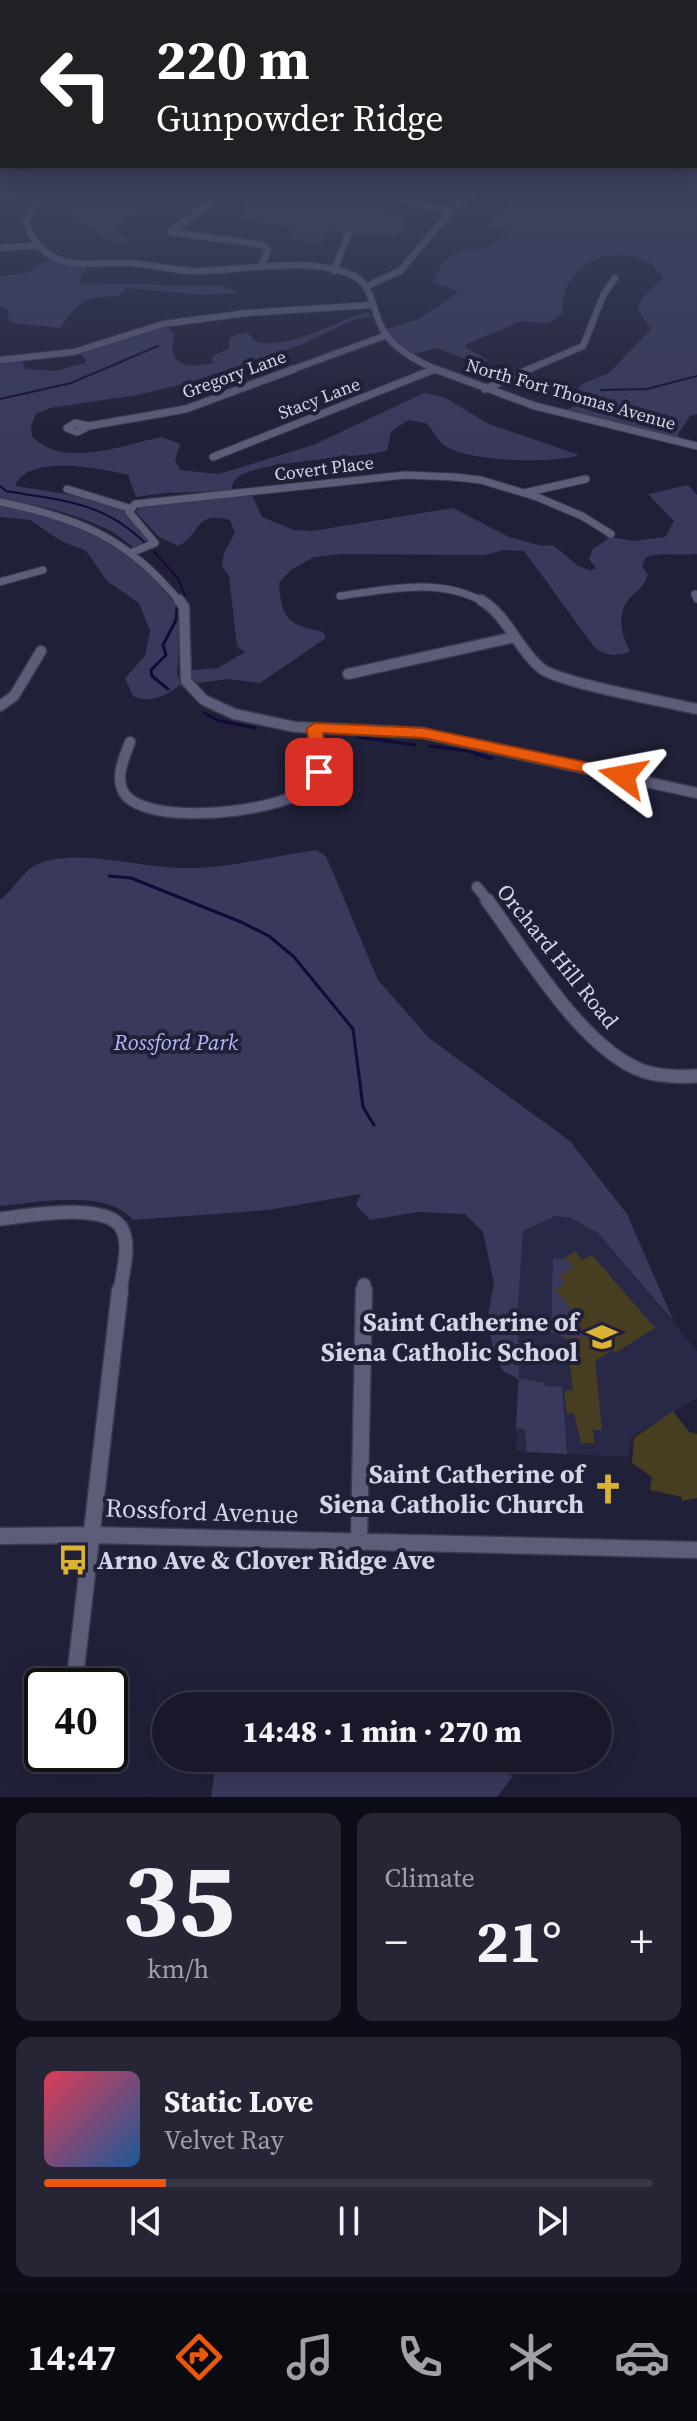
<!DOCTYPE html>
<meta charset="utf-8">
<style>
:root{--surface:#18182a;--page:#252536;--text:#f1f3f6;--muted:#9fa0a8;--line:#363747;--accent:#ea580c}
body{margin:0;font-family:"Source Serif 4",serif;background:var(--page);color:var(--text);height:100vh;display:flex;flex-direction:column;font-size:30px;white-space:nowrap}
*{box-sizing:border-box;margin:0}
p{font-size:26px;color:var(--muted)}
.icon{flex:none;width:44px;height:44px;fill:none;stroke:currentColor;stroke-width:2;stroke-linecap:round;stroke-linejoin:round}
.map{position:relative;height:1797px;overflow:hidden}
.details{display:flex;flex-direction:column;gap:16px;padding:16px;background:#0d0d17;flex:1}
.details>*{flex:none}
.top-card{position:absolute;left:0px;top:0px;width:698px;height:168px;box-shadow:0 8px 32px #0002,0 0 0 2px var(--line);background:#202124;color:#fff;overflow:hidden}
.speed{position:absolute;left:24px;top:1668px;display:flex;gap:16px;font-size:40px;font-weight:700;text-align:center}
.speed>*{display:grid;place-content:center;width:104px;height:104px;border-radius:50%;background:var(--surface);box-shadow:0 8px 32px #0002,0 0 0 2px var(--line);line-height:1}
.speed .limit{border:4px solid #111;border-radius:12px;background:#fff;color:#111}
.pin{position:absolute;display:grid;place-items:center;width:68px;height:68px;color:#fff;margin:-34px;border-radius:16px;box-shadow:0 4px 12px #0006}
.me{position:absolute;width:88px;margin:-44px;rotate:283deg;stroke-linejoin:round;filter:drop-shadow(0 0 6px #0008)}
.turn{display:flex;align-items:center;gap:28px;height:168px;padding:0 24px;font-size:36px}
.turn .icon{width:104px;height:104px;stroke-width:2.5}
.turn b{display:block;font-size:56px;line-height:68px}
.big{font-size:60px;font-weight:800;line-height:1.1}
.details .card{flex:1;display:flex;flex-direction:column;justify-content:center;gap:12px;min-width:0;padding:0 28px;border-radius:16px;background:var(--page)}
.details .dial{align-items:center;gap:0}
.dial b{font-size:104px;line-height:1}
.song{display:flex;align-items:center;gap:24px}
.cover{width:96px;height:96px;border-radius:12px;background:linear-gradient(135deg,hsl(350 70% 55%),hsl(210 70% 35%))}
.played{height:8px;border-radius:4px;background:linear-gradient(90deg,var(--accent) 20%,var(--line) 20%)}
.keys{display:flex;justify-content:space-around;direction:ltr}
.heat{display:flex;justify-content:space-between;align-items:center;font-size:44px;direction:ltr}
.details .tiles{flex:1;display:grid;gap:16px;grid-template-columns:1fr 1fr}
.card:last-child{grid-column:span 2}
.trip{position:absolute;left:152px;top:1692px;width:460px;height:80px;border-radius:40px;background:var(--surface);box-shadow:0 8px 32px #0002,0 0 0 2px var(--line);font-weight:800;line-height:80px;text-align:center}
.tabs{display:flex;height:128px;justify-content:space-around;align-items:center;background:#0a0a11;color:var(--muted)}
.tabs .icon{width:56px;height:56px}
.tabs .on{color:var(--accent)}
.tabs b{font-size:36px;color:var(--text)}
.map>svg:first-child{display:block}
.built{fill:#282946}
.green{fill:#39395c}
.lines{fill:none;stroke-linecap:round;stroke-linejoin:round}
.stream-far1{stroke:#120b38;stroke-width:2}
.stream{stroke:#120b38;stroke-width:3}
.building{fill:#473d21}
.minor-far4-casing{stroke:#3a3a4e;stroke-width:8}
.minor-far3-casing{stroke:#3a3a4e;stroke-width:9}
.minor-far2-casing{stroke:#3a3a4e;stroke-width:13}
.minor-far1-casing{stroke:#3a3a4e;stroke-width:16}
.minor-casing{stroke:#3a3a4e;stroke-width:19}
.minor-far4{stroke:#5c5d79;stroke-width:6}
.minor-far3{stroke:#5c5d79;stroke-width:7}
.minor-far2{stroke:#5c5d79;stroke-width:10}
.minor-far1{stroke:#5c5d79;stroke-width:13}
.minor{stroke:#5c5d79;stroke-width:16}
.route{fill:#ea580c;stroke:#983908;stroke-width:2}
.labels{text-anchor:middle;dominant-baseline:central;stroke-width:8;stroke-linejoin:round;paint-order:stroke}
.far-street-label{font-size:18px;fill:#d4d5e5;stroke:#202038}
.street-label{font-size:22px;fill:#d4d5e5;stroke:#202038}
.park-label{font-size:22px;font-style:italic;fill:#b5b8f8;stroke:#202038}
.near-poi-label{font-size:26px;font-weight:bold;fill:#d4d5e5;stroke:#202038;text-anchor:end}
.near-street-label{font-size:26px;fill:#d4d5e5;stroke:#202038}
</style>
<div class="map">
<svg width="697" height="1797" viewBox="0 0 697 1797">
<rect width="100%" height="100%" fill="#202038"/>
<path class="built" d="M555 1216 571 1218 598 1232 697 1351V1398L631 1438 628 1457 516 1451 518 1307 523 1231Z"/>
<path class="green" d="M64 192H176L195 198C179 204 162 206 146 210 134 212 123 225 114 232L129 240 117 243 96 234V229L74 222 62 205 35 204 41 197Z
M249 192H378L370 199 408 222 405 229 393 236 327 231 322 243 294 240 289 234 290 228 237 218 247 205 238 199Z
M511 192 697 194V414L690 416 678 434 679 439 566 410 580 403 574 394 582 384 609 373 651 329 637 308 646 294 663 278C647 246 592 248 572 278 565 288 562 301 562 313L549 323 521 321 467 344 465 347 488 360 480 365 437 348 411 355 386 329 419 319 459 292 433 282C453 228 486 268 507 231L484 223 509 205Z
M49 259 94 264 81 275 80 283 222 286 239 293 202 295 126 288 119 296C80 298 83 298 60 328L13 323 9 320 7 310 0 306V276L26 273Z
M366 312 372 316 353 320 300 345 188 383 137 395 50 408 36 414 31 426 32 436C64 470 124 444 162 437L180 444 175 460 180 470 218 474 239 468 313 445 424 393 444 397 489 424 579 455C554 464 469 462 445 446 436 440 433 430 426 423L408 420 391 432 387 451C358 458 252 461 236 479 232 483 232 486 232 491L164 493 136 497 128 475C100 468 27 454 15 486L80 496 126 511 151 540 135 548C126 543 119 535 109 530 75 514 38 504 0 499V362L22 359 25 369 55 371 85 363 86 360 79 352 159 326 169 328 174 334C167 365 185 369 213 363L212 356 229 349V339L237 334 248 333C252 338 256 343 263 343 293 346 338 322 366 312Z
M688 485 697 495V554C680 556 663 552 646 557L642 566 648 574C644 588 637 590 628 600 616 616 622 636 630 651 619 657 606 656 595 648L524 551 504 550 485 555 341 554 314 557 291 570 279 583C282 621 288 624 323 632L326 638 260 683 229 679 198 683 192 680 191 670 218 668 245 652 237 646 229 576 222 566 224 553 235 533 230 520C193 510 202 535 178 546L159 537 136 512 140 507 252 495 262 517 294 530 312 531 453 508 509 537 542 546 553 545 577 565 590 571 596 568 589 559 593 549 608 539 606 536 633 541 665 537 674 521 648 494Z
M0 504C38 513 78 520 112 541 140 557 161 588 182 612L177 674 181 684C167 696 150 704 133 696L125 678 145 656 150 631 139 603 107 581 86 551 61 541 30 520 0 517Z
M316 850 326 856 378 980 429 1038 570 1141 627 1214 674 1322 598 1233 571 1218 555 1216 523 1231 518 1307 519 1378 544 1383 545 1386 562 1387 567 1454 527 1452 525 1430 516 1428 519 1379 503 1371 494 1353 487 1320 494 1283 483 1232 465 1214 418 1212 370 1220 356 1205 361 1194 268 1210 133 1220C104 1188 39 1203 0 1206V900C14 890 23 869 40 863 82 848 143 869 187 868 229 868 274 856 316 850Z
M565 1258 573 1267 560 1276 565 1283 556 1290 574 1313 571 1317 593 1338H566L551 1333 553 1259Z
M217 1758H463L513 1776 497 1797H211Z"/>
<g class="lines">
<path class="stream-far1" d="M601 390 647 389 697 376
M0 399 71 383 158 346
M0 486 6 491C63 501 103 501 146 544
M154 552 178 578 185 596"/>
<path class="stream" d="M168 689 152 676 151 670 166 655 163 645 176 620 177 608
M204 713 217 720 255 728
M358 737 415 745
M430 746 468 751 492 759
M109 876 131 878 241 922 269 936 294 957 353 1029 363 1107 374 1125"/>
</g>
<path class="building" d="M575 1251 582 1260 592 1255 655 1328 615 1353 613 1350 595 1361 602 1430H593L595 1443H581L574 1413 567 1414 564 1391 573 1390 566 1338H590L571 1316 574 1313 555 1289 565 1283 559 1276 573 1267 565 1258Z
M673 1411 689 1432 697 1434V1498L682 1501V1497L650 1490 652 1477 632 1463 634 1438Z"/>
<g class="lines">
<g class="minor-far4-casing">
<path id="minor-far4" d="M38 192 26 223C46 275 85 262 129 263 152 264 174 271 196 271 241 271 312 255 354 276 375 287 372 315 385 333 397 351 419 362 439 371
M0 198 60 192
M390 198 451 211
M214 200 170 232 263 245 268 250 261 267
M0 248 37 245
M334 271 348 234
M367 286 400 271 457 204 474 195 466 192
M0 360 74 352 163 324 247 313 371 305
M288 371 387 335
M430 371 436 369
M525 371 583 346 604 294 615 278"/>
</g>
<g class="minor-far3-casing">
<path id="minor-far3" d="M435 369 535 406 697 446
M485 389 530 369
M75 423 89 426 77 432 67 428Z
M89 426 186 409 294 369
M213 457 435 369
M67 489 129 508
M524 493 586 479
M0 502C79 518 128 538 180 602
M133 552 155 543 129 512 135 504 405 475 454 477 481 480 537 497 582 516 611 534
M0 582 43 570
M695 594 697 599
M340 596C389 589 439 577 484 602"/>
</g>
<g class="minor-far2-casing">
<path id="minor-far2" d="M179 600 184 607 186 681 204 700 234 714 295 727 422 733 697 793
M481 600C508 616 518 650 542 669 561 683 667 702 697 709
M348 674 515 637
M0 706 14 696 41 651
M130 742C125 756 116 774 122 789 137 830 294 813 315 782 325 767 318 745 315 728
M477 887 489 902"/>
</g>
<g class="minor-far1-casing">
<path id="minor-far1" d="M487 900C525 951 582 1049 643 1071 660 1077 679 1077 697 1076
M0 1219C26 1216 108 1201 122 1229 131 1246 122 1274 120 1292
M364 1292V1285"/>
</g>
<g class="minor-casing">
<path id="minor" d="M0 1536 92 1535 697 1550
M359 1541 364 1290
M74 1686 120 1290"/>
</g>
<use href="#minor-far4" class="minor-far4"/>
<use href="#minor-far3" class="minor-far3"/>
<use href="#minor-far2" class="minor-far2"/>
<use href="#minor-far1" class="minor-far1"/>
<use href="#minor" class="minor"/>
</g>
<linearGradient id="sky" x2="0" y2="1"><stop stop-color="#12121f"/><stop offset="0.43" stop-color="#3c425e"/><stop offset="1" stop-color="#3c425e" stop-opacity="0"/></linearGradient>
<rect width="697" height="444" fill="url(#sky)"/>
<path class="route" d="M315 723 424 728 623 770 631 776 623 781 424 738 323 733 327 772 319 778 311 772 307 728Z"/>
<defs>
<g id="school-bare" transform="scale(2.4)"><path d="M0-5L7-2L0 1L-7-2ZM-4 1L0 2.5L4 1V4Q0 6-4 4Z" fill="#dbb233" stroke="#202038" stroke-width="2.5" paint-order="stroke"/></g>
<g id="church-bare" transform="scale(2.4)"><path d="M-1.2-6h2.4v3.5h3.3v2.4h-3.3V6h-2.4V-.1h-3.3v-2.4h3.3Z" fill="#dbb233" stroke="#202038" stroke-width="2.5" paint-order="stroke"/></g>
<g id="bus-bare" transform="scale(2.4)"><path d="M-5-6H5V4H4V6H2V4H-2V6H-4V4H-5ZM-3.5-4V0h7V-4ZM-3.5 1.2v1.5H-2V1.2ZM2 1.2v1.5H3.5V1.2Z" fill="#dbb233" stroke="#202038" stroke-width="2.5" paint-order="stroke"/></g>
</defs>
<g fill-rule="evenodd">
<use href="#school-bare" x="602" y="1337"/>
<use href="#church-bare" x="608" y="1489"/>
<use href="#bus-bare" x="73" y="1560"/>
</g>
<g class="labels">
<g class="far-street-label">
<text transform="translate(234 374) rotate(-20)">Gregory Lane</text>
<text transform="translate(571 394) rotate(16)">North Fort Thomas Avenue</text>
<text transform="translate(319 398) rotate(-21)">Stacy Lane</text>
<text transform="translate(324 468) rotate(-7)">Covert Place</text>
</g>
<g class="street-label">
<text transform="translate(558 956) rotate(51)">Orchard Hill Road</text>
</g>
<g class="park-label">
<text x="176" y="1042">Rossford Park</text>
</g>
<g class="near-poi-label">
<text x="578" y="1322">Saint Catherine of<tspan x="578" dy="30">Siena Catholic School</tspan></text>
<text x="584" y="1474">Saint Catherine of<tspan x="584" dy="30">Siena Catholic Church</tspan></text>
<text x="97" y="1560" text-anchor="start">Arno Ave &amp; Clover Ridge Ave</text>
</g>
<g class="near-street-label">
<text transform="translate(202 1511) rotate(2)">Rossford Avenue</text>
</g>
</g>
</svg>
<div class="speed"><div class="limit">40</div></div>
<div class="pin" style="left:319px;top:772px;background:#d93025"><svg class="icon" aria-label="arrive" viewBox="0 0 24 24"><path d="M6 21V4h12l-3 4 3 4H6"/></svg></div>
<svg class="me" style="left:623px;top:776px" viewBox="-20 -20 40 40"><path d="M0-17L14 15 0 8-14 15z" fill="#ea580c" stroke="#fff" stroke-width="4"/></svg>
<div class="trip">14:48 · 1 min · 270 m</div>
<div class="top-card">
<div class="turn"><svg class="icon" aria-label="left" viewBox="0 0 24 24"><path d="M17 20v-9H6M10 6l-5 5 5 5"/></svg><div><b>220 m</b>Gunpowder Ridge</div></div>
</div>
</div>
<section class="details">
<div class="tiles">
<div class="card dial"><b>35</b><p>km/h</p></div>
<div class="card"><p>Climate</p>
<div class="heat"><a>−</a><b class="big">21°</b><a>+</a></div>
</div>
<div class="card">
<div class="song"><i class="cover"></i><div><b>Static Love</b><p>Velvet Ray</p></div></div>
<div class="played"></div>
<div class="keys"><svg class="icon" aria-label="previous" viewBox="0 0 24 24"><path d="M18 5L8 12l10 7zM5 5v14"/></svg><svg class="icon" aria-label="pause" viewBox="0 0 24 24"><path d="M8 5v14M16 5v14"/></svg><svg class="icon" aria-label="next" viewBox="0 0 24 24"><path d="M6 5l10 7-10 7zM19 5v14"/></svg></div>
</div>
</div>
</section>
<nav class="tabs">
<b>14:47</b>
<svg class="icon on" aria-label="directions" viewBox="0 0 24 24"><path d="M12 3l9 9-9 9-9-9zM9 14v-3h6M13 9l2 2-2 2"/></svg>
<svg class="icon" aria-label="music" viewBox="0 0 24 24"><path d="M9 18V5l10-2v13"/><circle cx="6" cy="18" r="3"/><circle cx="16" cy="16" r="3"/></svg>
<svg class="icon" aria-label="phone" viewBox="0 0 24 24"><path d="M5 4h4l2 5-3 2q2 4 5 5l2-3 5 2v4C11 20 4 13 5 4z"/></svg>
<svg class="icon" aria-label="climate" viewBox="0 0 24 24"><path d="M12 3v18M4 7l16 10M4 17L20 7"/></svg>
<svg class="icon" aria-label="car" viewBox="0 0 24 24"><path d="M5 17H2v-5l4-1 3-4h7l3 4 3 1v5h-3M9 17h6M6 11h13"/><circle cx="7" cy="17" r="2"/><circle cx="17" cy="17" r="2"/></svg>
</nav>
